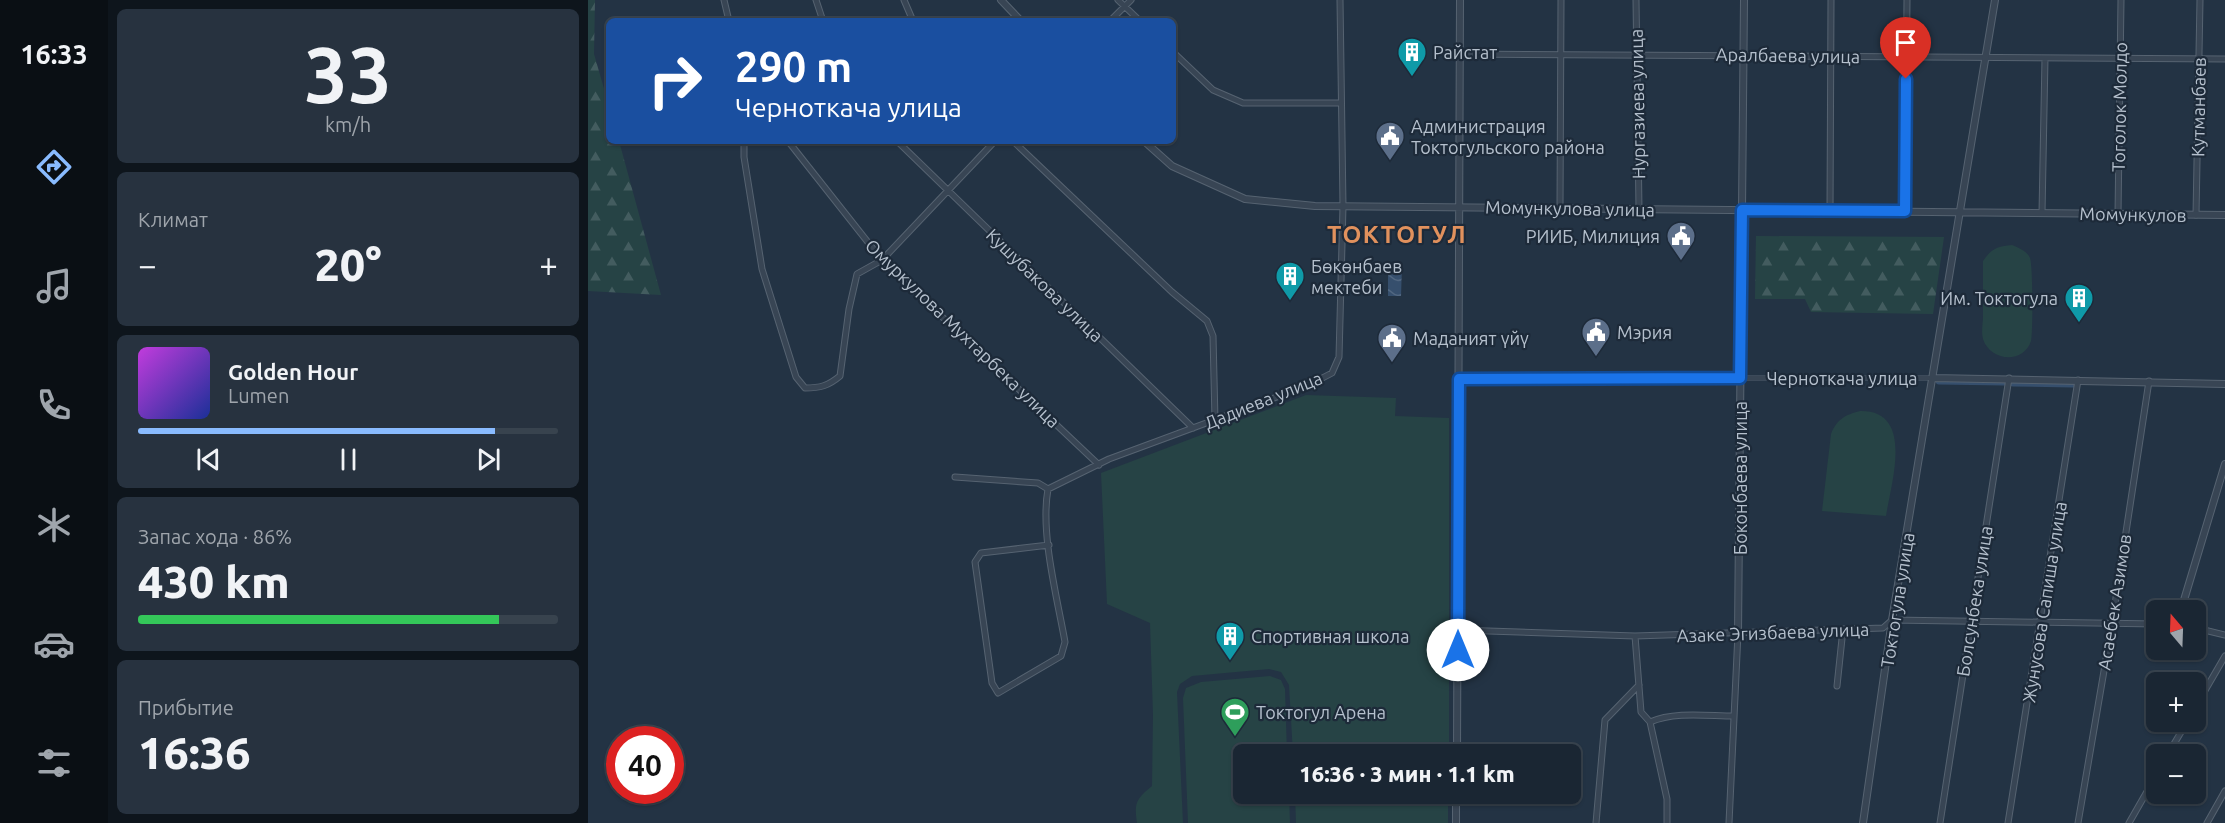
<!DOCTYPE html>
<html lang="ru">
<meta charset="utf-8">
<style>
:root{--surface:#1a2633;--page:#27323f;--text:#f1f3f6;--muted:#9fa5ac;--line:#38434e;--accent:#89bbff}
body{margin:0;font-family:Ubuntu,sans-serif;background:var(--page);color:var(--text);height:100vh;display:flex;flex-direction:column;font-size:22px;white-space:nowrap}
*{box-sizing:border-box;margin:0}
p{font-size:20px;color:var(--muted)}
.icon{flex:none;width:33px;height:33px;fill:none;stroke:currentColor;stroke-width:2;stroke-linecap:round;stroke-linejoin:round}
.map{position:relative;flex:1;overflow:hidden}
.panel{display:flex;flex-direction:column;gap:9px;padding:9px;background:#0e151c;width:480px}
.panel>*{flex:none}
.banner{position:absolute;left:18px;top:18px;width:570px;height:126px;border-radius:9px;box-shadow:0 2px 4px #0004,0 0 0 2px var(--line);background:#1a4fa0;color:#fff;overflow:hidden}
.needle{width:39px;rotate:341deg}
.controls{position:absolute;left:1558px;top:600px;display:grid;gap:12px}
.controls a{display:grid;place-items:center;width:60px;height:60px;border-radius:9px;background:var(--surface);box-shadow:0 2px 4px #0004,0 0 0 2px var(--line);font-size:30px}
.speed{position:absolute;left:18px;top:726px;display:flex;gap:12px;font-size:30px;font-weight:700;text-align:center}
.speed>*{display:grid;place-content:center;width:78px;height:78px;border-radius:50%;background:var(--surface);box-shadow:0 2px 4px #0004,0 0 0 2px var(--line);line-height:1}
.speed .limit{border:9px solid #d22;background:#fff;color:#111}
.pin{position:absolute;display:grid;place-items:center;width:51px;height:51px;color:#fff;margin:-62px -26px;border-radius:50% 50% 50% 0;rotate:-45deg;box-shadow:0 0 6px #0007}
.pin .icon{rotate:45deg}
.me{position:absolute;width:66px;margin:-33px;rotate:0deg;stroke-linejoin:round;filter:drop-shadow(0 0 4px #0008)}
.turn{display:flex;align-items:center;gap:21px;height:126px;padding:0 30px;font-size:27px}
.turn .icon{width:78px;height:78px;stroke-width:2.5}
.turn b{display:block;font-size:42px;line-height:51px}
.big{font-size:45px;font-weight:800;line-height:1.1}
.panel .card{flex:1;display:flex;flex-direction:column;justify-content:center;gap:9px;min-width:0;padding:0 21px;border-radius:9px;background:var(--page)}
.panel .dial{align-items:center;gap:0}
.dial b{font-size:78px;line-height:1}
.song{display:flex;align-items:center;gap:18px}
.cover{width:72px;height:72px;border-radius:9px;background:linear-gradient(135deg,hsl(290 70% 55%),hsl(230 70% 35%))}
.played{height:6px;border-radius:3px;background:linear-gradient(90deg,var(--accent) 85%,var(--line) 85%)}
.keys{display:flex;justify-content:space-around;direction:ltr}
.heat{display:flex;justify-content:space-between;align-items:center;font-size:33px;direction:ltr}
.charge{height:9px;border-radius:4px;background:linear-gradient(90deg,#34c759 86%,var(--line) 0)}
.trip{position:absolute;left:645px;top:744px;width:348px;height:60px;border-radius:9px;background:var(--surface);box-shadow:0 2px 4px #0004,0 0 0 2px var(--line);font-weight:800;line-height:60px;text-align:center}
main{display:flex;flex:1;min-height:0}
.dock{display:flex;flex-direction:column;width:108px;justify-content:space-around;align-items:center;background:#0a0f14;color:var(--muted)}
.dock .icon{width:42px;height:42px}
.dock .current{color:var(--accent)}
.dock b{font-size:27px;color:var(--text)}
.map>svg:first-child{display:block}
.forest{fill:url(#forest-firs)}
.green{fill:#264345}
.water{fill:url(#water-waves)}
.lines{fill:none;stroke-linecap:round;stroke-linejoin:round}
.canal{stroke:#364f6d;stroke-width:7}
.pedestrian-casing{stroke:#566371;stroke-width:5}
.minor-casing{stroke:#566371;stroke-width:7}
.tertiary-casing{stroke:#566371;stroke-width:8}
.pedestrian{stroke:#384554;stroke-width:4}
.minor{stroke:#384554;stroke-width:5}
.tertiary{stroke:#384554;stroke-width:6}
.route-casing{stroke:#114b97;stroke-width:15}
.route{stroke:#1a73e8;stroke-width:10}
.labels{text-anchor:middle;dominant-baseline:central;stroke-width:4.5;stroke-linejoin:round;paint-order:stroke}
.poi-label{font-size:18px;fill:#b5c0cd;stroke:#1d2a39;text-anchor:start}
.street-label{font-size:18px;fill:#b5c0cd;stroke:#1d2a39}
.district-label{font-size:24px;font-weight:bold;letter-spacing:1.5px;fill:#e1915d;stroke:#1d2a39}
</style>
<main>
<nav class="dock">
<b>16:33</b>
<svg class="icon current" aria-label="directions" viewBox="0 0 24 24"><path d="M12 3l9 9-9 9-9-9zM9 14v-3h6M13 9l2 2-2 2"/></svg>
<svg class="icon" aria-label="music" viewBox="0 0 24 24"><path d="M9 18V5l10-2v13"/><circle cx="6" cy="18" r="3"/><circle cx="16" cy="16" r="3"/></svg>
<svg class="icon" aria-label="phone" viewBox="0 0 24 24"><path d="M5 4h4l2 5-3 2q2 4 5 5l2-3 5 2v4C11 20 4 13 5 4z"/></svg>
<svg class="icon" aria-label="climate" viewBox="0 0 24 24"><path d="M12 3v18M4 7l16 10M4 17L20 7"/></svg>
<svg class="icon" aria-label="car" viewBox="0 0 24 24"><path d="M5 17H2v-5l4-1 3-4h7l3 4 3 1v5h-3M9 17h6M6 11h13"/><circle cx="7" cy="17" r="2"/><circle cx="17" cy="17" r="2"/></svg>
<svg class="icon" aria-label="filters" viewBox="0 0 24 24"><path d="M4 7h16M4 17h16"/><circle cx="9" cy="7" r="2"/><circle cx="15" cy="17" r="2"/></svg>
</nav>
<section class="panel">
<div class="card dial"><b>33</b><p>km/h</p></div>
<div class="card"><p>Климат</p>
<div class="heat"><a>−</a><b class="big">20°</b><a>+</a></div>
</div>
<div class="card">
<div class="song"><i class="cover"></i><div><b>Golden Hour</b><p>Lumen</p></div></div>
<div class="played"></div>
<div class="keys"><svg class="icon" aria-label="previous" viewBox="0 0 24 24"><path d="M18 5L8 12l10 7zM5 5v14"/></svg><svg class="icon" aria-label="pause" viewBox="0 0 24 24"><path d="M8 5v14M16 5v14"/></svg><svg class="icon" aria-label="next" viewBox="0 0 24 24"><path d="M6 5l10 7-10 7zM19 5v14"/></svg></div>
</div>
<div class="card"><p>Запас хода · 86%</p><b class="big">430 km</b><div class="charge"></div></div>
<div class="card"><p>Прибытие</p><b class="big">16:36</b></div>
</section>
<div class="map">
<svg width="1637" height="823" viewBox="0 0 1637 823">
<defs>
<pattern id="forest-firs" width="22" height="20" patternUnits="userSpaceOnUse" patternTransform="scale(1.5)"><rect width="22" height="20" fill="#264345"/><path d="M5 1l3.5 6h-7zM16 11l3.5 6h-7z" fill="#435c5f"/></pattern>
<pattern id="water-waves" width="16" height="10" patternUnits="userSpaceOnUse" patternTransform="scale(1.5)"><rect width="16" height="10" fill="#364f6d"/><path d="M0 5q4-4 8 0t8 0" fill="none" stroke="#516781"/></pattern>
</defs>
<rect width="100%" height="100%" fill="#233344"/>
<path class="forest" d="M0 0H7L6 54 21 106V141H31L73 295 0 291Z
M1168 236 1356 237 1345 314 1223 312 1217 299H1167Z"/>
<path class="green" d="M1424 245C1431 248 1439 251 1442 258 1445 266 1445 333 1443 341 1435 365 1402 361 1395 339 1393 332 1395 323 1395 316 1395 298 1395 279 1395 261 1403 249 1410 246 1424 245Z
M718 395 808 398 807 416 861 418V754H705L701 685 693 672 681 669 604 676 592 684 589 692 595 823H549C546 803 548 799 564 786L565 715 562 623 519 604 513 473Z
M1272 411C1327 410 1303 483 1298 516L1234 511 1243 434C1249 419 1257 415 1272 411Z
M682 676 693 680 697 689 699 754H656V794H701L702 823H600L595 698 598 688 613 682Z
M707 794H860V823H708Z"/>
<path class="water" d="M800 264H814L813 296H800Z"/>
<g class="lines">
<path class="canal" d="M1351 381 1416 382
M1425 383 1485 384"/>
<g class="pedestrian-casing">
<path id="pedestrian" d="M1152 378H1344"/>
</g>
<g class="minor-casing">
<path id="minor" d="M136 0 141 21
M228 0 235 21
M316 0 325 21
M530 0 552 21
M1048 0 1051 209
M522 21 543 0
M585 52 625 90 655 103H753
M872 54 1637 59
M156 141V157L174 269 208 377 217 388C232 388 240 386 252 376L261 309 269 274 294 260 407 141
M200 141 294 260 511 465
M309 141 605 428
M425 141 584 292 619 321 625 336 627 420
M972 208 973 0
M1242 211 1243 0
M1317 211 1319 0
M1454 213 1457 58
M1530 214 1533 0
M1608 215 1612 0
M367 477 450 483 460 489
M460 489 521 459 721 385 744 373 751 357 755 206 752 0
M460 489C452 533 469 597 477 642L473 656 410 693 404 683 387 562 393 553 461 545
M1608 628 1637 635
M870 630 1047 636 1295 628 1304 620 1569 624
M1047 636 1053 712 1062 722 1079 799V823
M1249 686 1255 629
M1608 706 1637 656
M1062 722C1087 711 1120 716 1146 716
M1580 754 1599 722
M1008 823 1017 720 1051 685
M1141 823 1150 633
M1352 823 1421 378
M1420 823 1490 380
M1490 823 1524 624 1561 381
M1541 823 1569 774
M1619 823 1637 791"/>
</g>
<g class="tertiary-casing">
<path id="tertiary" d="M413 0 433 21
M556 141 584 166 657 199 727 206 1637 215
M1345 378 1637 384
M871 379 1152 378
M1593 610 1637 464
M1150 633 1156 0
M869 754 872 0
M868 823V794
M1275 823 1304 620 1407 0"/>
</g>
<use href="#pedestrian" class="pedestrian"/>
<use href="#minor" class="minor"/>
<use href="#tertiary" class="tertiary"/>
</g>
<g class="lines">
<g class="route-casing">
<path id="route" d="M870 650 871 379 1152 378 1154 210 1317 211 1318 79"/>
</g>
<use href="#route" class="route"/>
</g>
<defs>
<g id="building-pin" transform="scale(1.5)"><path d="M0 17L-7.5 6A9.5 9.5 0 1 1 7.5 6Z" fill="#0f9aa8" stroke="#1d2a39"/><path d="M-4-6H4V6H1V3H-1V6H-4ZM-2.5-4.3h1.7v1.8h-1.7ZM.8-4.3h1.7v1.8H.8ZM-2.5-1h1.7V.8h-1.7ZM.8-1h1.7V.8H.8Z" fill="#fff"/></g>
<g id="civic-pin" transform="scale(1.5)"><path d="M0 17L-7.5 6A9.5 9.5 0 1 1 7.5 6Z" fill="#5c6f8a" stroke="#1d2a39"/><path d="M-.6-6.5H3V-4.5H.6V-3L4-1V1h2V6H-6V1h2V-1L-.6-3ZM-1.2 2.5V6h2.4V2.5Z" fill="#fff"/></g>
<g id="stadium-pin" transform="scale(1.5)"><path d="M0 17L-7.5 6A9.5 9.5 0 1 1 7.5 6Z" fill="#2e9e5b" stroke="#1d2a39"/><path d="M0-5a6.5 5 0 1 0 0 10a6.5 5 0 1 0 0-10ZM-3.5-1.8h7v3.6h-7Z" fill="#fff"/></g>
</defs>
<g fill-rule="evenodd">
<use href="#building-pin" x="824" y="52"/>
<use href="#civic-pin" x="802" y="136"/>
<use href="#civic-pin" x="1093" y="236"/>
<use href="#building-pin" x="702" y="276"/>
<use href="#building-pin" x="1491" y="298"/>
<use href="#civic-pin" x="1008" y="332"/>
<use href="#civic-pin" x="804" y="338"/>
<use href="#building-pin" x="642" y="636"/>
<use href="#stadium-pin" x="647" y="712"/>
</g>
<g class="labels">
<g class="poi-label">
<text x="845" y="52">Райстат</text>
<text x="823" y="126">Администрация<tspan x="823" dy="21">Токтогульского района</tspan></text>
<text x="1072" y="236" text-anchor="end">РИИБ, Милиция</text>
<text x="723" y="266">Бөкөнбаев<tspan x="723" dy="21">мектеби</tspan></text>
<text x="1470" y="298" text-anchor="end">Им. Токтогула</text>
<text x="1029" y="332">Мэрия</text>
<text x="825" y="338">Маданият үйү</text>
<text x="663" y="636">Спортивная школа</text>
<text x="668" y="712">Токтогул Арена</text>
</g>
<g class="street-label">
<text transform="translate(1200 55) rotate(1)">Аралбаева улица</text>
<text transform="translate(1049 104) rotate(-91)">Нургазиева улица</text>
<text transform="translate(1531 107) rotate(-89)">Тоголок Молдо</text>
<text transform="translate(1610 107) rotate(-89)">Кутманбаев</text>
<text transform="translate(982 208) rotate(1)">Момункулова улица</text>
<text transform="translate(1545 214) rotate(1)">Момункулов</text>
<text transform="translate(457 285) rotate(44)">Кушубакова улица</text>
<text transform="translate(375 333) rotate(44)">Омуркулова Мухтарбека улица</text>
<text x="1254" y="378">Черноткача улица</text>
<text transform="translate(675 400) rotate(-22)">Дадиева улица</text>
<text transform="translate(1152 478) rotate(-90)">Боконбаева улица</text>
<text transform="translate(1309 600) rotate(-81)">Токтогула улица</text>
<text transform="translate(1386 601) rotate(-81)">Болсунбека улица</text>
<text transform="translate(1456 602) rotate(-81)">Жунусова Сапиша улица</text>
<text transform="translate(1526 602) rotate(-81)">Асаебек Азимов</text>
<text transform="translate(1185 632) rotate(-2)">Азаке Эгизбаева улица</text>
</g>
<g class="district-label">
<text x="809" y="234">ТОКТОГУЛ</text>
</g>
</g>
</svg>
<div class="controls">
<a><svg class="needle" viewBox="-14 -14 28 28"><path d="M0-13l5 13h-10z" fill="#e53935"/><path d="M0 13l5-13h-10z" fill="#9fa5ac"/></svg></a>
<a>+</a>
<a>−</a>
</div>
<div class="speed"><div class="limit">40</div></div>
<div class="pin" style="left:1318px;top:79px;background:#d93025"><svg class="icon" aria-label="arrive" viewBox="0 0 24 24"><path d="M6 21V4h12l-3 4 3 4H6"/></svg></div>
<svg class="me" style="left:870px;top:650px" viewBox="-20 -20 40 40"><circle r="19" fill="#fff"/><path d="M0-13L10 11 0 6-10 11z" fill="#1a73e8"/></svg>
<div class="trip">16:36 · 3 мин · 1.1 km</div>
<div class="banner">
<div class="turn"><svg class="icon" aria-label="right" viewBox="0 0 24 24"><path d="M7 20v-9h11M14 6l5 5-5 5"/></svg><div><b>290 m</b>Черноткача улица</div></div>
</div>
</div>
</main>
